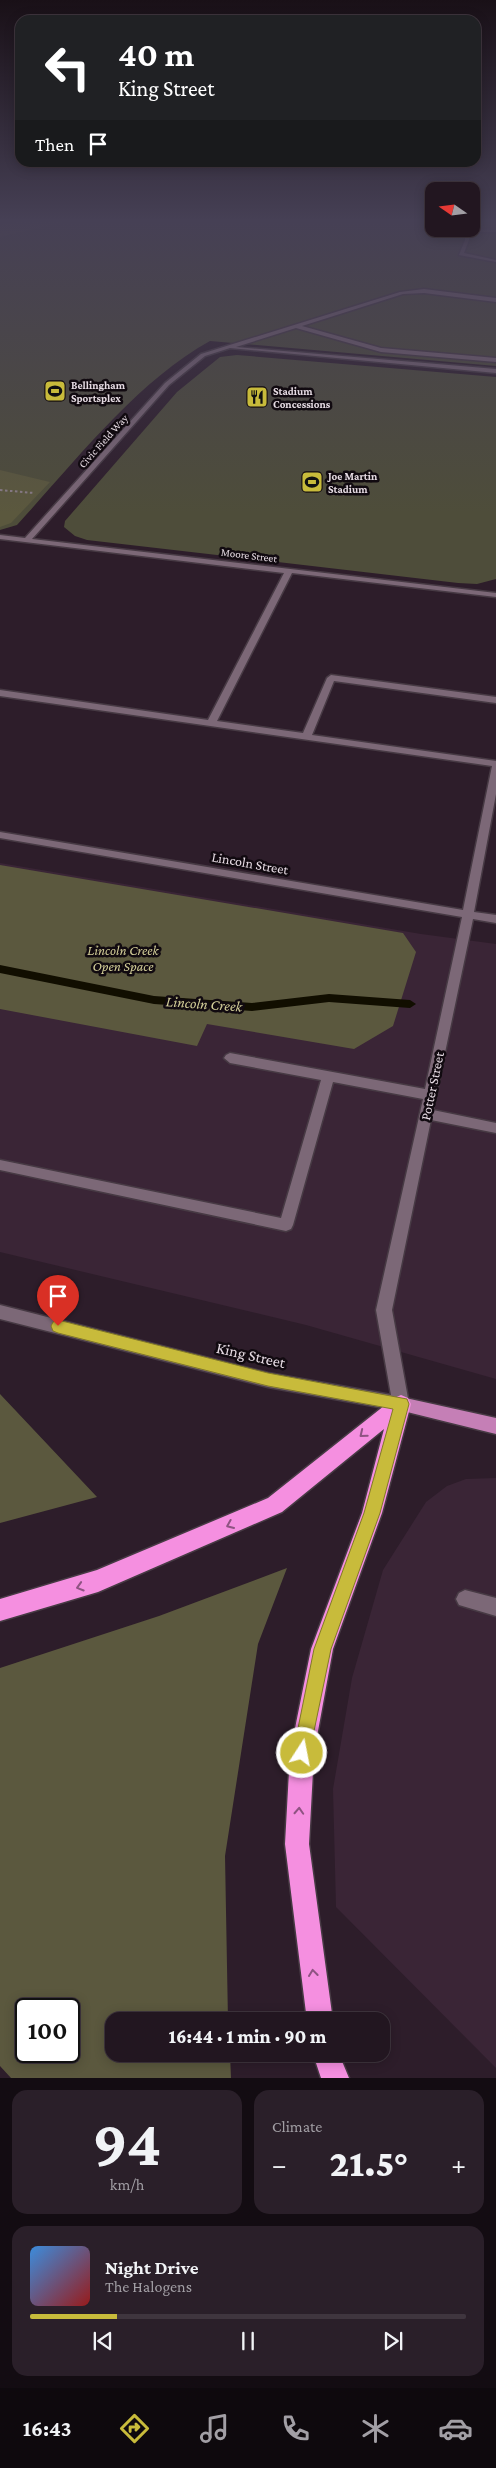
<!DOCTYPE html>
<meta charset="utf-8">
<style>
:root{--surface:#221620;--page:#2a1f29;--text:#f1f3f6;--muted:#a29fa5;--line:#3f353e;--accent:#c8bb3b}
body{margin:0;font-family:"Crimson Pro",serif;background:var(--page);color:var(--text);height:100vh;display:flex;flex-direction:column;font-size:19px;white-space:nowrap}
*{box-sizing:border-box;margin:0}
p{font-size:16px;color:var(--muted)}
.icon{flex:none;width:28px;height:28px;fill:none;stroke:currentColor;stroke-width:2;stroke-linecap:round;stroke-linejoin:round}
.map{position:relative;height:2078px;overflow:hidden}
.details{display:flex;flex-direction:column;gap:12px;padding:12px;background:#130c12;flex:1}
.details>*{flex:none}
.hud{position:absolute;left:15px;top:15px;width:466px;height:152px;border-radius:15px;box-shadow:0 2px 12px #0003,0 0 0 1px var(--line);background:#202124;color:#fff;overflow:hidden}
.needle{width:32px;rotate:284deg}
.fabs{position:absolute;left:425px;top:182px;display:grid;gap:10px}
.fabs a{display:grid;place-items:center;width:55px;height:55px;border-radius:10px;background:var(--surface);box-shadow:0 2px 12px #0003,0 0 0 1px var(--line);font-size:25px}
.speed{position:absolute;left:15px;top:1998px;display:flex;gap:10px;font-size:25px;font-weight:700;text-align:center}
.speed>*{display:grid;place-content:center;width:65px;height:65px;border-radius:50%;background:var(--surface);box-shadow:0 2px 12px #0003,0 0 0 1px var(--line);line-height:1}
.speed .limit{border:2px solid #111;border-radius:8px;background:#fff;color:#111}
.pin{position:absolute;display:grid;place-items:center;width:42px;height:42px;color:#fff;margin:-51px -21px;border-radius:50% 50% 50% 0;rotate:-45deg;box-shadow:0 0 5px #0007}
.pin .icon{rotate:45deg}
.me{position:absolute;width:55px;margin:-28px;rotate:11deg;stroke-linejoin:round;filter:drop-shadow(0 0 4px #0008)}
.turn{display:flex;align-items:center;gap:18px;height:105px;padding:0 20px;font-size:22px}
.turn .icon{width:65px;height:65px;stroke-width:2.5}
.turn b{display:block;font-size:35px;line-height:42px}
.then{display:flex;align-items:center;height:48px;padding:0 20px;background:#0003;gap:10px;font-size:19px}
.big{font-size:38px;font-weight:800;line-height:1.1}
.details .widget{flex:1;display:flex;flex-direction:column;justify-content:center;gap:8px;min-width:0;padding:0 18px;border-radius:15px;background:var(--page)}
.details .dial{align-items:center;gap:0}
.dial b{font-size:65px;line-height:1}
.song{display:flex;align-items:center;gap:15px}
.cover{width:60px;height:60px;border-radius:8px;background:linear-gradient(135deg,hsl(210 70% 55%),hsl(0 70% 35%))}
.played{height:5px;border-radius:2px;background:linear-gradient(90deg,var(--accent) 20%,var(--line) 20%)}
.keys{display:flex;justify-content:space-around;direction:ltr}
.heat{display:flex;justify-content:space-between;align-items:center;font-size:28px;direction:ltr}
.details .tiles{flex:1;display:grid;gap:12px;grid-template-columns:1fr 1fr}
.widget:last-child{grid-column:span 2}
.trip{position:absolute;left:105px;top:2012px;width:285px;height:50px;border-radius:15px;background:var(--surface);box-shadow:0 2px 12px #0003,0 0 0 1px var(--line);font-weight:800;line-height:50px;text-align:center}
.tab-bar{display:flex;height:80px;justify-content:space-around;align-items:center;background:#0e090d;color:var(--muted)}
.tab-bar .icon{width:35px;height:35px}
.tab-bar .active{color:var(--accent)}
.tab-bar b{font-size:22px;color:var(--text)}
.map>svg:first-child{display:block}
.built{fill:#3a2536}
.green{fill:#4e4d3a}
.forest{fill:#5b583e;fill-rule:evenodd}
.lines{fill:none;stroke-linecap:round;stroke-linejoin:round}
.stream{fill:#110e00;fill-rule:evenodd}
.minor-casing{stroke:#473a44;stroke-width:3}
.major-casing{stroke:#473a44;stroke-width:3}
.highway-casing{stroke:#473a44;stroke-width:3}
.path{stroke:#897c86;stroke-width:2;stroke-dasharray:2.5 2.5;stroke-linecap:butt}
.minor{fill:#7c6877;fill-rule:evenodd}
.major{fill:#c57fb6;fill-rule:evenodd}
.highway{fill:#f58fe0;fill-rule:evenodd}
.oneway{stroke:#8e5382}
.route{fill:#c8bb3b;stroke:#827a26}
.labels{text-anchor:middle;dominant-baseline:central;stroke-width:5;stroke-linejoin:round;paint-order:stroke}
.far-poi-label{font-size:11px;font-weight:bold;fill:#e6dbe3;stroke:#110a10;text-anchor:start}
.far-street-label{font-size:11px;fill:#e6dbe3;stroke:#110a10}
.street-label{font-size:14px;fill:#e6dbe3;stroke:#110a10}
.park-label{font-size:14px;font-style:italic;fill:#d1cc97;stroke:#110a10}
.water-label{font-size:15px;font-style:italic;fill:#d4cf99;stroke:#110a10}
.near-street-label{font-size:16px;fill:#e6dbe3;stroke:#110a10}
</style>
<div class="map">
<svg width="496" height="2078" viewBox="0 0 496 2078">
<rect width="100%" height="100%" fill="#2d1d2a"/>
<path class="built" d="M0 863 421 934 496 944V1379L306 1325 0 1252Z
M496 1478V2068L336 1907 333 1789 352 1678 383 1570 426 1502 447 1486 466 1479Z"/>
<path class="green" d="M0 222H434V229H471V222H496V366L210 341C137 381 73 464 17 525L0 530Z
M237 355 496 377V579L477 584 458 583 87 540 75 536 64 527 65 521 177 392 220 357Z"/>
<path class="forest" d="M16 222H64L0 237V225Z
M0 470 50 482 11 523 0 527Z
M0 865 403 933 416 952 393 1026 354 1049 207 1024 197 1046 0 1009Z
M0 1394 97 1497 0 1523Z
M287 1568 258 1644 225 1856 228 2021H114V2054H230L231 2078H11L0 2066V1668L159 1616ZM26 2009H69V2051H26Z"/>
<g class="lines">
<path class="stream" d="M0 965 154 996 252 1003 329 994 410 1000 416 1004 410 1008 329 1002 252 1011 154 1004 0 973Z"/>
<g class="minor-casing">
<path id="minor" d="M462 229 496 230V232H469V240L464 253 496 260V262L459 255 465 240V232Z
M424 289 496 298V302L424 293 403 294 302 326 381 348 496 358V362L381 352 296 328 236 347 496 369V373L230 348 205 356 169 385 32 539 496 593V597L292 573 217 721 303 733 327 678 331 675 496 697V703L334 681 312 735 496 761V794L474 912 496 915V923L473 919 433 1110 496 1123V1133L431 1120 392 1310 409 1404 407 1409 401 1411 268 1387 0 1319V1305L268 1373 391 1395 376 1310 423 1099 333 1082 293 1225 291 1229 286 1231 0 1170V1160L281 1218 321 1080 230 1063 224 1058 226 1055 230 1053 425 1089 462 917 0 838V832L463 910 492 766 0 696V690L208 720 284 573 0 539V535L25 538 165 383 201 354 400 292Z
M465 1590 496 1598V1616L459 1605 456 1599 459 1593Z"/>
</g>
<g class="major-casing">
<path id="major" d="M401 1397 496 1418V1434L395 1409 393 1404 395 1399Z"/>
</g>
<g class="highway-casing">
<path id="highway" d="M401 1395 408 1398 411 1404 382 1513 333 1649 314 1753 309 1844 333 2021H307L285 1844 290 1753 311 1649 362 1513 384 1429 282 1512 98 1592 0 1621V1599L97 1570 268 1498 394 1398Z
M313 2054H339L349 2078H321Z"/>
</g>
<path class="path" d="M0 490 34 493"/>
<use href="#minor" class="minor"/>
<use href="#major" class="major"/>
<use href="#highway" class="highway"/>
</g>
<defs><path id="oneway-chevron" d="M-2-3.5L2.5 0L-2 3.5" fill="none" stroke-width="1.6" stroke-linecap="round" stroke-linejoin="round" transform="scale(1.25)"/></defs>
<g class="oneway">
<use href="#oneway-chevron" transform="translate(363 1434) rotate(141)"/>
<use href="#oneway-chevron" transform="translate(230 1525) rotate(157)"/>
<use href="#oneway-chevron" transform="translate(80 1587) rotate(163)"/>
<use href="#oneway-chevron" transform="translate(299 1811) rotate(-87)"/>
<use href="#oneway-chevron" transform="translate(313 1973) rotate(-97)"/>
</g>
<linearGradient id="sky" x2="0" y2="1"><stop stop-color="#191017"/><stop offset="0.43" stop-color="#464055"/><stop offset="1" stop-color="#464055" stop-opacity="0"/></linearGradient>
<rect width="496" height="513" fill="url(#sky)"/>
<path class="route" d="M58 1320 268 1373 407 1399 409 1404 380 1513 331 1649 308 1760 302 1762 296 1760 293 1753 314 1649 364 1513 393 1409 268 1386 58 1333 53 1331 51 1326 53 1322Z"/>
<defs>
<g id="stadium-square" transform="scale(1.125)"><rect x="-9" y="-9" width="18" height="18" rx="4" fill="#c8bb3b" stroke="#110a10"/><path d="M0-5a6.5 5 0 1 0 0 10a6.5 5 0 1 0 0-10ZM-3.5-1.8h7v3.6h-7Z" fill="#111"/></g>
<g id="restaurant-square" transform="scale(1.125)"><rect x="-9" y="-9" width="18" height="18" rx="4" fill="#c8bb3b" stroke="#110a10"/><path d="M-5-6h1v4h1v-4h1v4h1v-4h1v5L-1.5 .5V6h-2V.5L-5-1ZM5-6V6H3V1.5H1.5Q1.5-4 5-6Z" fill="#111"/></g>
</defs>
<g fill-rule="evenodd">
<use href="#stadium-square" x="55" y="391"/>
<use href="#restaurant-square" x="257" y="397"/>
<use href="#stadium-square" x="312" y="482"/>
</g>
<g class="labels">
<g class="far-poi-label">
<text x="71" y="385">Bellingham<tspan x="71" dy="13">Sportsplex</tspan></text>
<text x="273" y="391">Stadium<tspan x="273" dy="13">Concessions</tspan></text>
<text x="328" y="476">Joe Martin<tspan x="328" dy="13">Stadium</tspan></text>
</g>
<g class="far-street-label">
<text transform="translate(103 441) rotate(-48)">Civic Field Way</text>
<text transform="translate(249 555) rotate(7)">Moore Street</text>
</g>
<g class="street-label">
<text transform="translate(250 863) rotate(10)">Lincoln Street</text>
<text transform="translate(432 1086) rotate(-78)">Potter Street</text>
</g>
<g class="park-label">
<text x="123" y="950">Lincoln Creek<tspan x="123" dy="16">Open Space</tspan></text>
</g>
<g class="water-label">
<text transform="translate(204 1004) rotate(4)">Lincoln Creek</text>
</g>
<g class="near-street-label">
<text transform="translate(251 1355) rotate(13)">King Street</text>
</g>
</g>
</svg>
<div class="fabs">
<a><svg class="needle" viewBox="-14 -14 28 28"><path d="M0-13l5 13h-10z" fill="#e53935"/><path d="M0 13l5-13h-10z" fill="#a29fa5"/></svg></a>
</div>
<div class="speed"><div class="limit">100</div></div>
<div class="pin" style="left:58px;top:1326px;background:#d93025"><svg class="icon" aria-label="arrive" viewBox="0 0 24 24"><path d="M6 21V4h12l-3 4 3 4H6"/></svg></div>
<svg class="me" style="left:302px;top:1753px" viewBox="-20 -20 40 40"><circle r="17" fill="#c8bb3b" stroke="#fff" stroke-width="3"/><path d="M0-11L8 9 0 5-8 9z" fill="#fff"/></svg>
<div class="trip">16:44 · 1 min · 90 m</div>
<div class="hud">
<div class="turn"><svg class="icon" aria-label="left" viewBox="0 0 24 24"><path d="M17 20v-9H6M10 6l-5 5 5 5"/></svg><div><b>40 m</b>King Street</div></div>
<div class="then">Then<svg class="icon" aria-label="arrive" viewBox="0 0 24 24"><path d="M6 21V4h12l-3 4 3 4H6"/></svg></div>
</div>
</div>
<section class="details">
<div class="tiles">
<div class="widget dial"><b>94</b><p>km/h</p></div>
<div class="widget"><p>Climate</p>
<div class="heat"><a>−</a><b class="big">21.5°</b><a>+</a></div>
</div>
<div class="widget">
<div class="song"><i class="cover"></i><div><b>Night Drive</b><p>The Halogens</p></div></div>
<div class="played"></div>
<div class="keys"><svg class="icon" aria-label="previous" viewBox="0 0 24 24"><path d="M18 5L8 12l10 7zM5 5v14"/></svg><svg class="icon" aria-label="pause" viewBox="0 0 24 24"><path d="M8 5v14M16 5v14"/></svg><svg class="icon" aria-label="next" viewBox="0 0 24 24"><path d="M6 5l10 7-10 7zM19 5v14"/></svg></div>
</div>
</div>
</section>
<nav class="tab-bar">
<b>16:43</b>
<svg class="icon active" aria-label="directions" viewBox="0 0 24 24"><path d="M12 3l9 9-9 9-9-9zM9 14v-3h6M13 9l2 2-2 2"/></svg>
<svg class="icon" aria-label="music" viewBox="0 0 24 24"><path d="M9 18V5l10-2v13"/><circle cx="6" cy="18" r="3"/><circle cx="16" cy="16" r="3"/></svg>
<svg class="icon" aria-label="phone" viewBox="0 0 24 24"><path d="M5 4h4l2 5-3 2q2 4 5 5l2-3 5 2v4C11 20 4 13 5 4z"/></svg>
<svg class="icon" aria-label="climate" viewBox="0 0 24 24"><path d="M12 3v18M4 7l16 10M4 17L20 7"/></svg>
<svg class="icon" aria-label="car" viewBox="0 0 24 24"><path d="M5 17H2v-5l4-1 3-4h7l3 4 3 1v5h-3M9 17h6M6 11h13"/><circle cx="7" cy="17" r="2"/><circle cx="17" cy="17" r="2"/></svg>
</nav>
